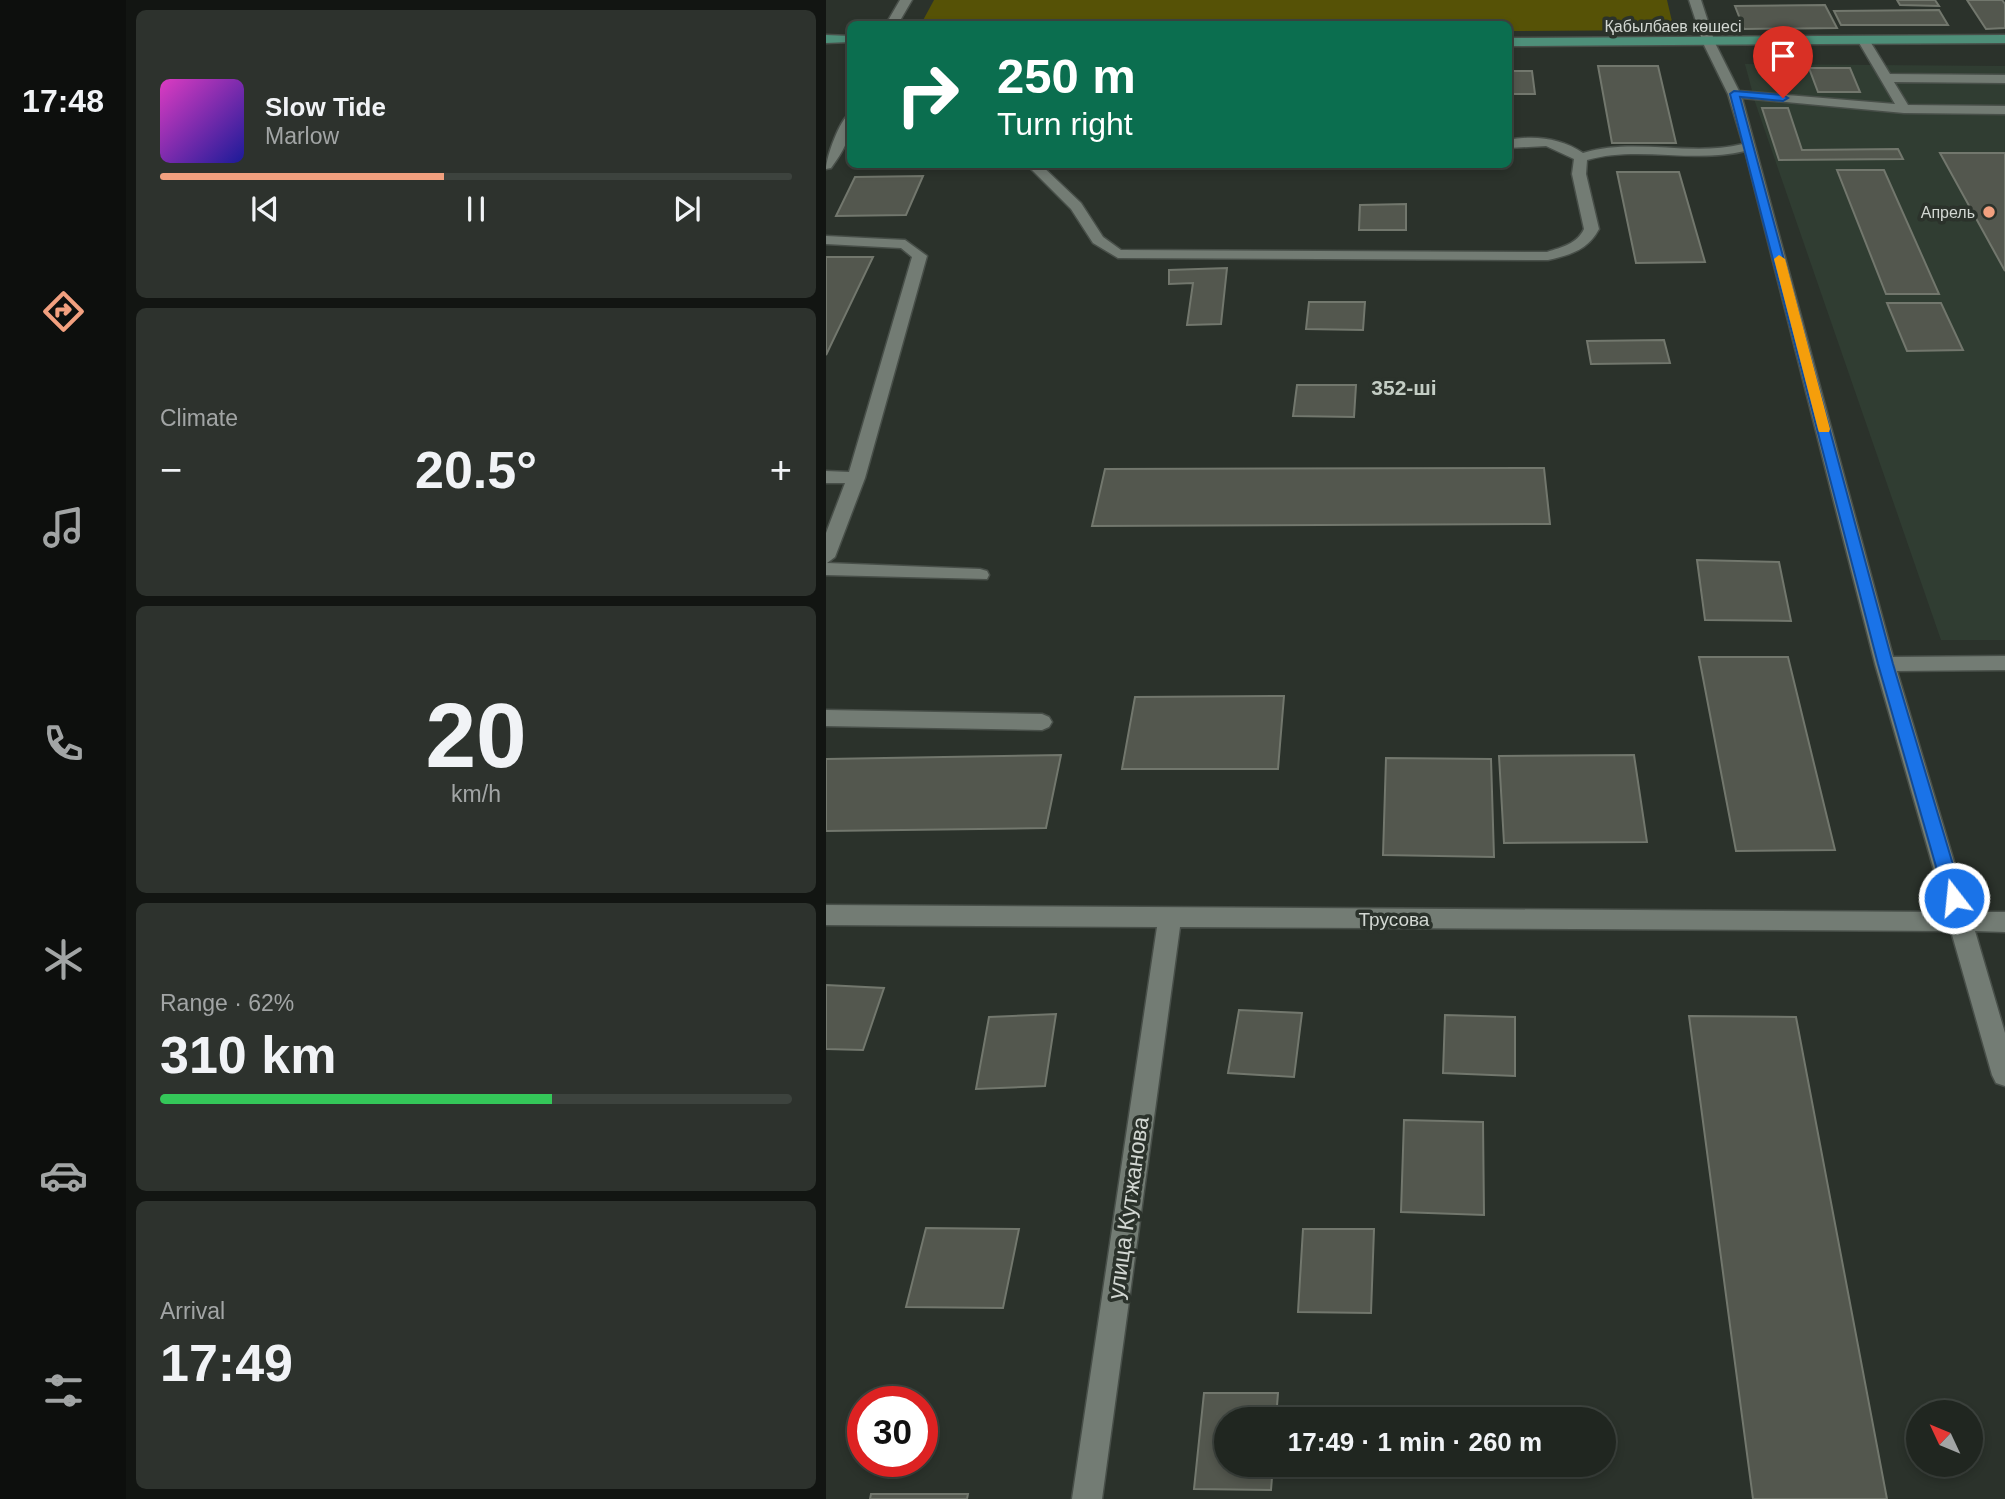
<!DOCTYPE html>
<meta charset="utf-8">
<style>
:root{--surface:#202620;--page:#2d322d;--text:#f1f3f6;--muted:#a2a5a5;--line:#3d433e;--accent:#f2a07f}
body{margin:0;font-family:Arial,sans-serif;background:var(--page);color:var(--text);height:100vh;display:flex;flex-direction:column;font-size:26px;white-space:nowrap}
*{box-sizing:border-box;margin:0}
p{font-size:23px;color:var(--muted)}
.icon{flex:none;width:38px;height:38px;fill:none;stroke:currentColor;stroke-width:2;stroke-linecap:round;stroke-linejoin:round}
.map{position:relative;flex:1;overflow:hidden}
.panel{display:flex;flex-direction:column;gap:10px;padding:10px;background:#121512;width:700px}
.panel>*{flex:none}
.hud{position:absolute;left:21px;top:21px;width:665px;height:147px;border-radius:10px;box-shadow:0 4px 10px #0003,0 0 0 2px var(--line);background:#0b6e4f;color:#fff;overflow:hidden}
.needle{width:46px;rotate:314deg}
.tools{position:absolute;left:1080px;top:1400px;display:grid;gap:14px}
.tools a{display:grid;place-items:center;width:77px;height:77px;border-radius:50%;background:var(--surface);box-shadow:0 4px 10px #0003,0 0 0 2px var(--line);font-size:35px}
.speed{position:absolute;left:21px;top:1386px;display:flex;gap:14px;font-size:35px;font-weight:700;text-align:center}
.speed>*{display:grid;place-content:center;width:91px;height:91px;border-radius:50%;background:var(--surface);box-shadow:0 4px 10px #0003,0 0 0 2px var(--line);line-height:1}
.speed .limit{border:10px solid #d22;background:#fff;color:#111}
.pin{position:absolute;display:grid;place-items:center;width:60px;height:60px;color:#fff;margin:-72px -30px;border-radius:50% 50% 50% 0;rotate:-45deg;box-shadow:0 0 7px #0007}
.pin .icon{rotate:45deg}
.me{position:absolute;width:77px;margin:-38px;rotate:344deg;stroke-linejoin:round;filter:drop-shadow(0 0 5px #0008)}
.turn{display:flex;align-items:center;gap:24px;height:147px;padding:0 35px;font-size:32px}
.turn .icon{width:91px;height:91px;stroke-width:2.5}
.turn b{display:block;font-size:49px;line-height:60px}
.big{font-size:52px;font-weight:800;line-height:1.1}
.panel .tile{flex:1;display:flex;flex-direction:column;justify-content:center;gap:10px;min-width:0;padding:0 24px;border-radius:10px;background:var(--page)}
.panel .dial{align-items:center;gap:0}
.dial b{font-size:91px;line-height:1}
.song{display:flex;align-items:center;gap:21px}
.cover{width:84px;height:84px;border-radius:10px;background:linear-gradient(135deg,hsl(310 70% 55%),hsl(240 70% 35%))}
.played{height:7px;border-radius:4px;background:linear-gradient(90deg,var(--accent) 45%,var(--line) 45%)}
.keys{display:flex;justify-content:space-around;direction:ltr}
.heat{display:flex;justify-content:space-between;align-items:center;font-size:38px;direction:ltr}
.charge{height:10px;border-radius:5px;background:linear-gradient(90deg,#34c759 62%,var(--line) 0)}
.trip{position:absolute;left:388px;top:1407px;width:402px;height:70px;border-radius:35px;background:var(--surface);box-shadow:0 4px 10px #0003,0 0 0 2px var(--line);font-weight:800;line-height:70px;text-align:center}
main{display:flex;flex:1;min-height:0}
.dock{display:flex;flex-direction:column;width:126px;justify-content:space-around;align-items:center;background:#0d0f0d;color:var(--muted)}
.dock .icon{width:49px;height:49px}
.dock .current{color:var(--accent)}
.dock b{font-size:32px;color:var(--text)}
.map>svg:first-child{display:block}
.built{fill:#303d32}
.green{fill:#565206}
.building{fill:#53574e;stroke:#72776d;stroke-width:2}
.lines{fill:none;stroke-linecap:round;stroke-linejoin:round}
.minor-casing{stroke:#484f49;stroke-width:3}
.major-casing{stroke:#484f49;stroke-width:3}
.minor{fill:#737c74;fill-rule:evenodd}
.major{fill:#4e8f79;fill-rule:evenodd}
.route{fill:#1a73e8;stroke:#114b97;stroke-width:2}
.slow{fill:#f59e0b}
.poi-dot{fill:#f2a07f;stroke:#2b322b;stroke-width:2.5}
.labels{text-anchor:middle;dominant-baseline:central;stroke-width:7;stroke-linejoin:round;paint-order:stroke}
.far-street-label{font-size:16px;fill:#d2d7d2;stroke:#2b322b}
.far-poi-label{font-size:16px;fill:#d2d7d2;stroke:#2b322b;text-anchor:end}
.street-label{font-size:19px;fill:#d2d7d2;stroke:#2b322b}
.far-district-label{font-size:21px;font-weight:bold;fill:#c3cdc4;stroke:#2b322b}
.near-street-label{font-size:23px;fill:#d2d7d2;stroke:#2b322b}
</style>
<main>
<nav class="dock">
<b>17:48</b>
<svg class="icon current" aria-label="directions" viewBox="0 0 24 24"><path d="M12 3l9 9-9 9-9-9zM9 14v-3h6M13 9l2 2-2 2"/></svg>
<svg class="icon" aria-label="music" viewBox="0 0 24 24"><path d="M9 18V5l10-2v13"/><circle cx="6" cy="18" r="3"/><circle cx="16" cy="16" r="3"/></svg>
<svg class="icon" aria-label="phone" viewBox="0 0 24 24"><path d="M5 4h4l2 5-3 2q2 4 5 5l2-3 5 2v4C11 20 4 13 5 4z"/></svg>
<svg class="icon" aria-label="climate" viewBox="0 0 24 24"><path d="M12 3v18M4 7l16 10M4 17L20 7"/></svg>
<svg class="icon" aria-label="car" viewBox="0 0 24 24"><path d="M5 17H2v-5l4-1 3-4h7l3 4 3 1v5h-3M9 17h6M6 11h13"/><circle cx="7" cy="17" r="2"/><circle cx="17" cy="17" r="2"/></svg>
<svg class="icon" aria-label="filters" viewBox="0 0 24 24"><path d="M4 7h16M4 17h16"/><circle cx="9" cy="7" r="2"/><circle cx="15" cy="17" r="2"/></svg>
</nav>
<section class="panel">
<div class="tile">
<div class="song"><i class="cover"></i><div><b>Slow Tide</b><p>Marlow</p></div></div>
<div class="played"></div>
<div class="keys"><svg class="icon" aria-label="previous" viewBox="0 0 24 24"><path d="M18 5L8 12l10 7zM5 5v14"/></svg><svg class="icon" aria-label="pause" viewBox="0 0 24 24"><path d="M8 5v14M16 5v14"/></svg><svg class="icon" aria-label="next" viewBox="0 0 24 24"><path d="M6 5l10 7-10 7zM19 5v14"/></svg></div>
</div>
<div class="tile"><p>Climate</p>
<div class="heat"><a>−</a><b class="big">20.5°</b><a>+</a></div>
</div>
<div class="tile dial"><b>20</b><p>km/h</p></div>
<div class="tile"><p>Range · 62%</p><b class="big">310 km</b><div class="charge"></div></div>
<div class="tile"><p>Arrival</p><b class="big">17:49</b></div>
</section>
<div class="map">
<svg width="1179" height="1499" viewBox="0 0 1179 1499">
<rect width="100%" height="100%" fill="#2b322b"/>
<path class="built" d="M919 64 1179 66V640H1115L929 102Z"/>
<path class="green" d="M108 0H841L848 30 683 31 682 24H95Z"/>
<path class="building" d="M1071 0H1109L1113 6 1074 5Z
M1141 0H1176L1179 4V28L1160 29Z
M999 5 1011 28 918 29 909 6Z
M1113 10 1122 25H1015L1008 11Z
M772 66H832L850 143H786Z
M983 68H1024L1034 92H992Z
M682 71H706L709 94H682Z
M936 108H962L976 150 1072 149 1077 159 953 160Z
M1114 153H1179V271Z
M1011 170H1058L1113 294H1060Z
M791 172H853L879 262 810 263Z
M97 176 80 215 10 216 29 177Z
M580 204V230H533L534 205Z
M0 257H47L0 355Z
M401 268 395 324 361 325 367 283 343 284V270Z
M483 302H539L537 330 480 329Z
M1061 303H1115L1137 350 1081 351Z
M838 340 844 363 765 364 761 341Z
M471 385H530L528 417 467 416Z
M718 468 724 524 266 526 279 469Z
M871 560 953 562 965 621 879 620Z
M873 657H962L1009 850 910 851Z
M458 696 452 769H296L309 697Z
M235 755 220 828 0 831V759Z
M808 755 821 842 678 843 673 756Z
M560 758 665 759 668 857 557 855Z
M0 985 58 988 37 1050 0 1049Z
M413 1010 476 1013 468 1077 402 1073Z
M230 1014 219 1086 150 1089 163 1017Z
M619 1015 689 1017V1076L617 1073Z
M863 1016 970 1017 1061 1499H927Z
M578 1120 657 1122 658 1215 575 1212Z
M100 1228 193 1229 177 1308 80 1307Z
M477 1229H548L545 1313 472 1312Z
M378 1393H452L450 1419H401V1465H447L445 1490 368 1489Z
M45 1494H142L141 1499H44Z"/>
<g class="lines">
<g class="minor-casing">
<path id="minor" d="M74 0H86L72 24H60Z
M863 0H875L889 43 913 91 1069 104 1032 41 1038 37 1042 38 1064 74 1179 75V83L1068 82 1082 105 1179 106V114L1078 113 916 98 1067 657 1179 656V670L1071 671 1143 912H1179V932L1149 931 1179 1033V1086L1170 1083 1166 1075 1125 931 354 927 276 1499H246L331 927 0 925V905L1120 912 1049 664 919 151C867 164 812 145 761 160L760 174 773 229C762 250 744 255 722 260L292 258 267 243 245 209 200 164H214L255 203 277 237 295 250 721 252C736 247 751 244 758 229L746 174 748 159 720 146 682 148V140C708 135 735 138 757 153 809 137 864 157 917 144L902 94 877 43Z
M24 114C26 137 18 150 5 168L0 169C0 158 14 118 24 114Z
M599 164H626C620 170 605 170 599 164Z
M0 236 79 240 101 256 39 478 9 557 1 563 154 569 161 571 163 575 161 579 0 575V533L19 483H0V471L23 472 86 257 75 248 0 244Z
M0 710 216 714 223 717 226 722 223 727 216 730 0 726Z"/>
</g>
<g class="major-casing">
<path id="major" d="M0 35 24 36V42L0 43Z
M1179 35V43L682 46V38Z"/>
</g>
<use href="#minor" class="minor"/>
<use href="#major" class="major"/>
</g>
<path class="route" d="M908 91 957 95 962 98 957 101 914 97 1067 664 1137 898 1134 903H1122L1119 898 1052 664 904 94Z"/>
<path class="slow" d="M953 255 959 259 1004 429 1003 432H993L992 429 948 259Z"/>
<circle class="poi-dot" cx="1163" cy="212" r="7"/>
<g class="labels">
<g class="far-street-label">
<text x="847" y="26">Қабылбаев көшесі</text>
</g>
<g class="far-poi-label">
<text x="1149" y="212">Апрель</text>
</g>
<g class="street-label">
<text x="568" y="919">Трусова</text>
</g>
<g class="far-district-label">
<text x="578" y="387">352-ші</text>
</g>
<g class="near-street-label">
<text transform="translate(302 1208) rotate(-82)">улица Кутжанова</text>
</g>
</g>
</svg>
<div class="tools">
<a><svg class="needle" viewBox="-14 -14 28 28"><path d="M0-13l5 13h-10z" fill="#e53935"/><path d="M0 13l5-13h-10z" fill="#a2a5a5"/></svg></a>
</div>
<div class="speed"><div class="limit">30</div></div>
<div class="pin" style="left:957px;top:98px;background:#d93025"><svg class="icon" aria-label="arrive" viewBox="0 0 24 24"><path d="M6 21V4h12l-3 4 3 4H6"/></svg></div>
<svg class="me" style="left:1128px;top:898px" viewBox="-20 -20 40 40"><circle r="17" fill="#1a73e8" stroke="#fff" stroke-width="3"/><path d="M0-11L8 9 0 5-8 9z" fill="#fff"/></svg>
<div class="trip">17:49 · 1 min · 260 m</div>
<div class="hud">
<div class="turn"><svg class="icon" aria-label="right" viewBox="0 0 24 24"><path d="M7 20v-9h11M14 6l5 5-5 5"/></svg><div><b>250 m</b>Turn right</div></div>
</div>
</div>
</main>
